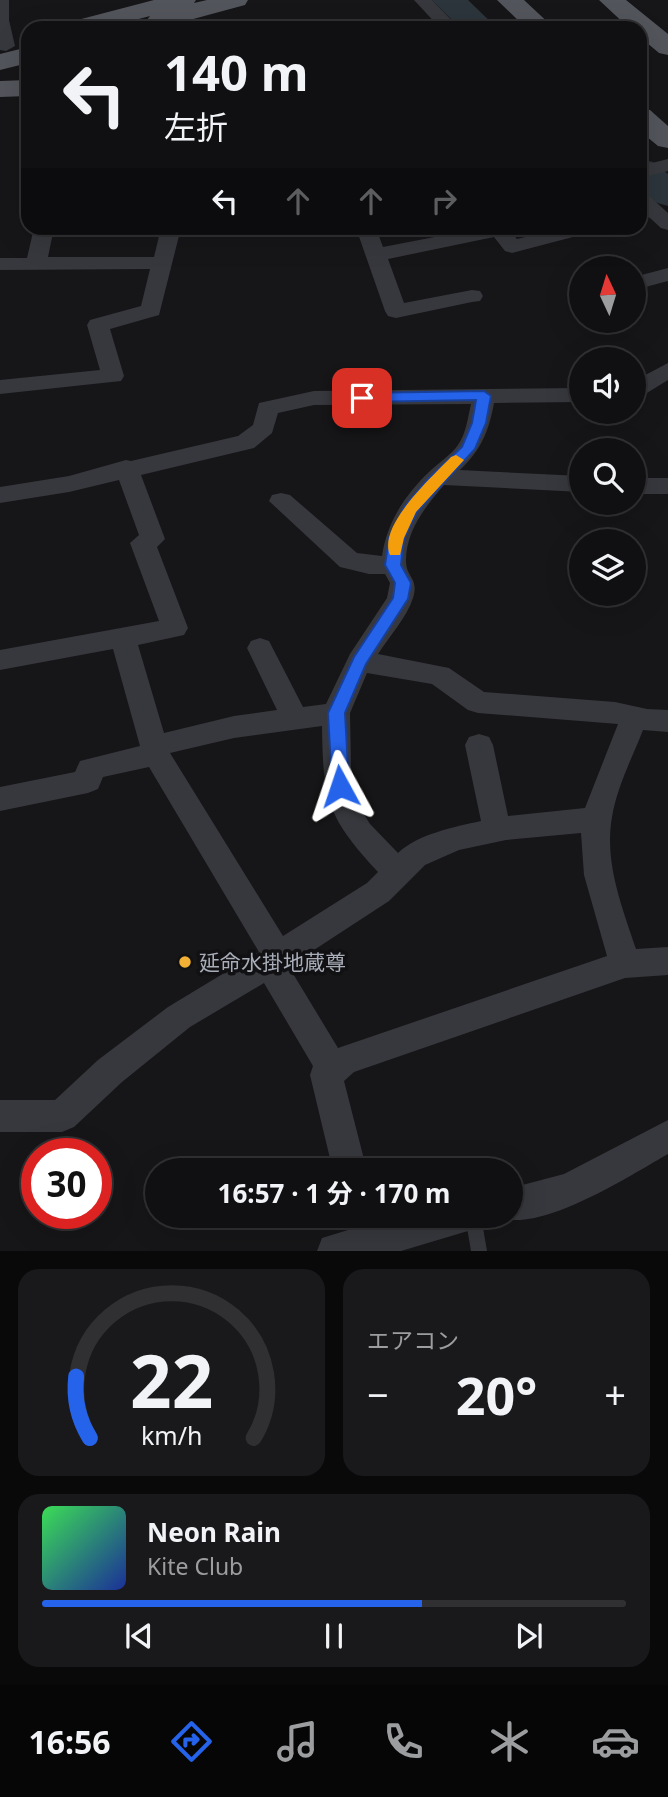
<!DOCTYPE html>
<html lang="ja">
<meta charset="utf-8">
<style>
:root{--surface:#101012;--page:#19191b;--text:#f1f3f6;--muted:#9c9d9f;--line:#303032;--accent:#2563eb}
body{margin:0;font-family:"Noto Sans","Noto Sans JP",sans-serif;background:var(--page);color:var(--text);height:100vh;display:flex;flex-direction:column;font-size:26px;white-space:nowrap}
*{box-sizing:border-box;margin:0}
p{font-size:23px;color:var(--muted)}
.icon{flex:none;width:38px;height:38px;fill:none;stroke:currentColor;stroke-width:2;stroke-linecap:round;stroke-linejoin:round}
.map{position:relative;height:1251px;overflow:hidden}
.drawer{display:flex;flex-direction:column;gap:18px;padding:18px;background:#09090a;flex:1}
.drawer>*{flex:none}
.hud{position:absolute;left:21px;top:21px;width:626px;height:214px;border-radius:21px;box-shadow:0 7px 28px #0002,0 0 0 2px var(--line);background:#101012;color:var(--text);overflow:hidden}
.needle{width:46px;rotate:356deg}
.fabs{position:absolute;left:569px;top:256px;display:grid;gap:14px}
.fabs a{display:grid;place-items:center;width:77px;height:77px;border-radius:50%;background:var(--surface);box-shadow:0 7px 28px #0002,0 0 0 2px var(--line);font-size:35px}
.speed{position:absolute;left:21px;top:1138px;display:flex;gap:14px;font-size:35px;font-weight:700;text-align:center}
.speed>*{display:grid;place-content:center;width:91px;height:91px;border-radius:50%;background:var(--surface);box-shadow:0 7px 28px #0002,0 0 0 2px var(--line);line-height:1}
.speed .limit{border:10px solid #d22;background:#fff;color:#111}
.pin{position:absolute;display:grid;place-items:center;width:60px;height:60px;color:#fff;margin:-30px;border-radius:14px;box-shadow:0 4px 10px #0006}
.me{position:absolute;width:77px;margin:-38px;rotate:355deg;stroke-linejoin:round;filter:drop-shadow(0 0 5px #0008)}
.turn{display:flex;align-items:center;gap:24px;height:147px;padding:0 28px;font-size:32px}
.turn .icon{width:91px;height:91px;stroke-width:2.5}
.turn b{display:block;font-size:49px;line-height:60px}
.lanes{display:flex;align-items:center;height:66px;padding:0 28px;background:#0003;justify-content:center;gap:35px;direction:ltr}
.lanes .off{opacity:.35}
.big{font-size:52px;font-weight:700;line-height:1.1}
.drawer .widget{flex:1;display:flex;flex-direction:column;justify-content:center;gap:10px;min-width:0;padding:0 24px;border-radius:21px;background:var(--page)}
.drawer .dial{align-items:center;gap:0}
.dial svg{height:182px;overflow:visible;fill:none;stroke:var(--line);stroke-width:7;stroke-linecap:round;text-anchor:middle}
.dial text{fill:var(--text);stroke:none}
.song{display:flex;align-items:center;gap:21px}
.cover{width:84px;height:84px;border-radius:10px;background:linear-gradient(135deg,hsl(130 70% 55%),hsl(230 70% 35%))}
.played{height:7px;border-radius:4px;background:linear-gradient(90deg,var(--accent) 65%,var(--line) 65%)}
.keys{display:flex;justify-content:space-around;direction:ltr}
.heat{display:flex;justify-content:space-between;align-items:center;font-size:38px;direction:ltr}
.drawer .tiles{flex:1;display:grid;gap:18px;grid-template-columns:1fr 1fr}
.widget:last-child{grid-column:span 2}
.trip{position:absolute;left:145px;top:1158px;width:378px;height:70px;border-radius:35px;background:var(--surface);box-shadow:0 7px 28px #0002,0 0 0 2px var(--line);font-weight:700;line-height:70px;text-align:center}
.menu{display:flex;height:112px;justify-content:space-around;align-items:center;background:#060607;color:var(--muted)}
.menu .icon{width:49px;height:49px}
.menu .on{color:var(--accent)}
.menu b{font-size:32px;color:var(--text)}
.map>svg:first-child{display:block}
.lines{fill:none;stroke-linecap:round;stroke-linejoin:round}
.river{fill:#2c353c;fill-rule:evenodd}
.lane{fill:#37383d;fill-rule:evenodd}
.street{fill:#37383d;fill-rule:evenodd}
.primary{fill:#53555c;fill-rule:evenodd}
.route{fill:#2563eb;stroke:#184099;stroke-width:2}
.slow{fill:#f59e0b}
.poi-dot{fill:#f2b134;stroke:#111113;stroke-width:2.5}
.labels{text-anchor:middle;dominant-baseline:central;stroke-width:7;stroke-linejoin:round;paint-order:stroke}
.poi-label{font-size:21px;fill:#a8adb8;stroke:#111113;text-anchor:start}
</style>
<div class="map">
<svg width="668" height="1251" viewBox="0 0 668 1251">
<rect width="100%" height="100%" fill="#161618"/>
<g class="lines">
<path class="river" d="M432 0H468L497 28H460Z
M640 159 653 162 668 174V206L654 202 640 190Z"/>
<path class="lane" d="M465 1216H481L487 1251H471Z"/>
<path class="street" d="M0 0H9V20L15 46 6 51 0 50Z
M414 0H432L459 28H440Z
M668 159V171L640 178V166Z
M640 192 647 194 668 213V230L661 228 640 209Z
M34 228H54L48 257H154L161 228H181L159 315 110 329 124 376 121 381 0 394V380L100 370 87 325 90 320 141 306 150 269 0 270V258H27Z
M356 228H376L383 247 481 228H507L517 239 563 228 591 229 588 233 512 253 505 251 494 237 388 259 404 303 472 290 480 291 483 296 480 301 472 302 396 318 388 316 385 311Z
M668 268V281L634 290V277Z
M668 363V380L642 396 634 398V381Z
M581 388V402L494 403C489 431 481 450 460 470L581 476V492L444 485C425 507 405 532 406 563 407 577 419 579 413 598 407 617 389 637 378 654L449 668 484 692 615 702 647 709 668 710V732L643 730C632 758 617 787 612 817 604 862 622 907 636 949L668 947V975L625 978 354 1072 344 1081 367 1171H333L310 1075 313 1066 264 983 190 1027 122 1082 74 1127 62 1132H0V1100H55L98 1060 168 1007 259 952 149 767 103 777 98 789 88 793 0 811V787L75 772 80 761 140 746 113 649 0 670V650L159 621 130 543 139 535 119 480 69 492 0 503V487L69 476 126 460 131 461 238 436 253 425 259 403 314 391ZM471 404C468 417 466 434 458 445 451 455 438 463 429 472 405 495 387 522 382 556L357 553 290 495 281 493 272 495 269 501 340 567 369 574H385L390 583 387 598 350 654 326 704 303 707 269 641 260 638 251 641 247 648 277 710 234 716 164 733 138 645 184 635 188 628 157 547 165 539 141 475 254 448 272 433 278 413 314 405ZM367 673 432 684 468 710 478 713 618 724 585 808 508 816 493 745 489 737 479 734 469 737 465 745 481 821C454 827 418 834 398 853L370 824 357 803 351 767 350 713ZM322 726C323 800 327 817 378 872L367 883 283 936 170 753 234 738ZM581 833 584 875 607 956 338 1048 289 967 291 965 389 901 425 865 459 850 506 840Z
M634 478H668V494H634Z
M668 1120V1154C631 1175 540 1234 499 1217L511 1216V1188L564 1174Z
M345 1216H380L381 1221 399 1216H483L478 1228 401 1251H317L322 1238 348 1230Z"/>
<path class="primary" d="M154 0H196L194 3 207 0H248L245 5 160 28 151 25 147 20 150 16 105 28H62L66 23Z
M497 0H524L554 28H526Z
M599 0H626L668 34V55L659 53 640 37V28H629Z
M28 47V63L0 70V54Z
M28 80V96L0 97V81Z
M640 108 650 110 668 126V148L658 146 640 131Z"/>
</g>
<path class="route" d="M484 391 491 396 486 423 475 449 417 512 404 538 401 565 411 583 408 599 366 664 345 713 349 786 346 791H334L332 786 328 713 354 657 393 598 395 583 385 565 389 538 405 506 429 478 462 447 472 423 476 400 362 402 355 398 362 393Z"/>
<path class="slow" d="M456 455 464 460 416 512 404 538 400 555H390C377 526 433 476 451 457Z"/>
<circle class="poi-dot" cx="185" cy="962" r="7"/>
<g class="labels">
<g class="poi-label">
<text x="199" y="962">延命水掛地蔵尊</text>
</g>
</g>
</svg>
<div class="fabs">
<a><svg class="needle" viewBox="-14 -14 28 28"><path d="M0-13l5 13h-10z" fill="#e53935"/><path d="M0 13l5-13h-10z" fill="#9c9d9f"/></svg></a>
<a><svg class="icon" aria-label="sound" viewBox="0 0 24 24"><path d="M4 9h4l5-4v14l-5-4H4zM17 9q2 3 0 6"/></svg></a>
<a><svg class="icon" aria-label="search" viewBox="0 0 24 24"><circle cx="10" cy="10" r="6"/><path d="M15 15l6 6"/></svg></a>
<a><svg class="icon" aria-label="layers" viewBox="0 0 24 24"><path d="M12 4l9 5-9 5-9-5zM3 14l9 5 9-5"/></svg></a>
</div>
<div class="speed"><div class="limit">30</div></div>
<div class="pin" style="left:362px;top:398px;background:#d93025"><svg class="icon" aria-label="arrive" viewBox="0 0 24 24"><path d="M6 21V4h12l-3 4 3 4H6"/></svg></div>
<svg class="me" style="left:340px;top:786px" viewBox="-20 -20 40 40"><path d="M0-17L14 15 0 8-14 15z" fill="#2563eb" stroke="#fff" stroke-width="4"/></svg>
<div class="trip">16:57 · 1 分 · 170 m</div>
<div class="hud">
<div class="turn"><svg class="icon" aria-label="left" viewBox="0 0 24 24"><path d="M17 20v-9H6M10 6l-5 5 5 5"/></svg><div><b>140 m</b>左折</div></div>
<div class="lanes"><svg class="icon" aria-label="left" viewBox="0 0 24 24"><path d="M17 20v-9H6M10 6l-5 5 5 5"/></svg><svg class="icon off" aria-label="ahead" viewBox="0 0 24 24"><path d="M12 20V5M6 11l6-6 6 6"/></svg><svg class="icon off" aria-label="ahead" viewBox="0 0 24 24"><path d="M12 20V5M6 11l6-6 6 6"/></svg><svg class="icon off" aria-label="right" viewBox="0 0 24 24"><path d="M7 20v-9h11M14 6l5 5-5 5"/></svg></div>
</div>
</div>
<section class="drawer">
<div class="tiles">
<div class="widget dial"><svg viewBox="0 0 100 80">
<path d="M14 69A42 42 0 1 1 86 69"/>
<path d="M14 69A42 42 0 0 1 8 42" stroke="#2563eb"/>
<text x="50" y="56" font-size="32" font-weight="700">22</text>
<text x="50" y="72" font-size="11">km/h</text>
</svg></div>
<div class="widget"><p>エアコン</p>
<div class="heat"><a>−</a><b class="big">20°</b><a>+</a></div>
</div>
<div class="widget">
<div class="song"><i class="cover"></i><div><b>Neon Rain</b><p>Kite Club</p></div></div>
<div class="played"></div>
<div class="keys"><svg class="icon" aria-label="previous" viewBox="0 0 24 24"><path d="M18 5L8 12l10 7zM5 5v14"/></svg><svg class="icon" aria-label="pause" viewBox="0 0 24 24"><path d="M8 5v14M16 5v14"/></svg><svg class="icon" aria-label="next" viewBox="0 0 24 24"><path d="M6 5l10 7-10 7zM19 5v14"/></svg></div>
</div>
</div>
</section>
<nav class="menu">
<b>16:56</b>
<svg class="icon on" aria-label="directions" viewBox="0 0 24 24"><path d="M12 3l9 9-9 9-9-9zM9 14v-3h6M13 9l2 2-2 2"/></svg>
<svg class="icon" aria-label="music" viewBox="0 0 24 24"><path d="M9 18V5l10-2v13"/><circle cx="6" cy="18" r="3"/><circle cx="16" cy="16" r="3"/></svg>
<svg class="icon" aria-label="phone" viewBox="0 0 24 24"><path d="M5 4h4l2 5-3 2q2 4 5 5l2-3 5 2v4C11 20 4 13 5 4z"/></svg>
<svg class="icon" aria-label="climate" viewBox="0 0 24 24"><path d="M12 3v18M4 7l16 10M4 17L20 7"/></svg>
<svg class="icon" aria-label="car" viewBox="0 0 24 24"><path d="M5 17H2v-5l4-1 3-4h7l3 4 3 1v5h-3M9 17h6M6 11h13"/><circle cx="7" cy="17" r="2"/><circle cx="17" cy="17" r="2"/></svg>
</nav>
